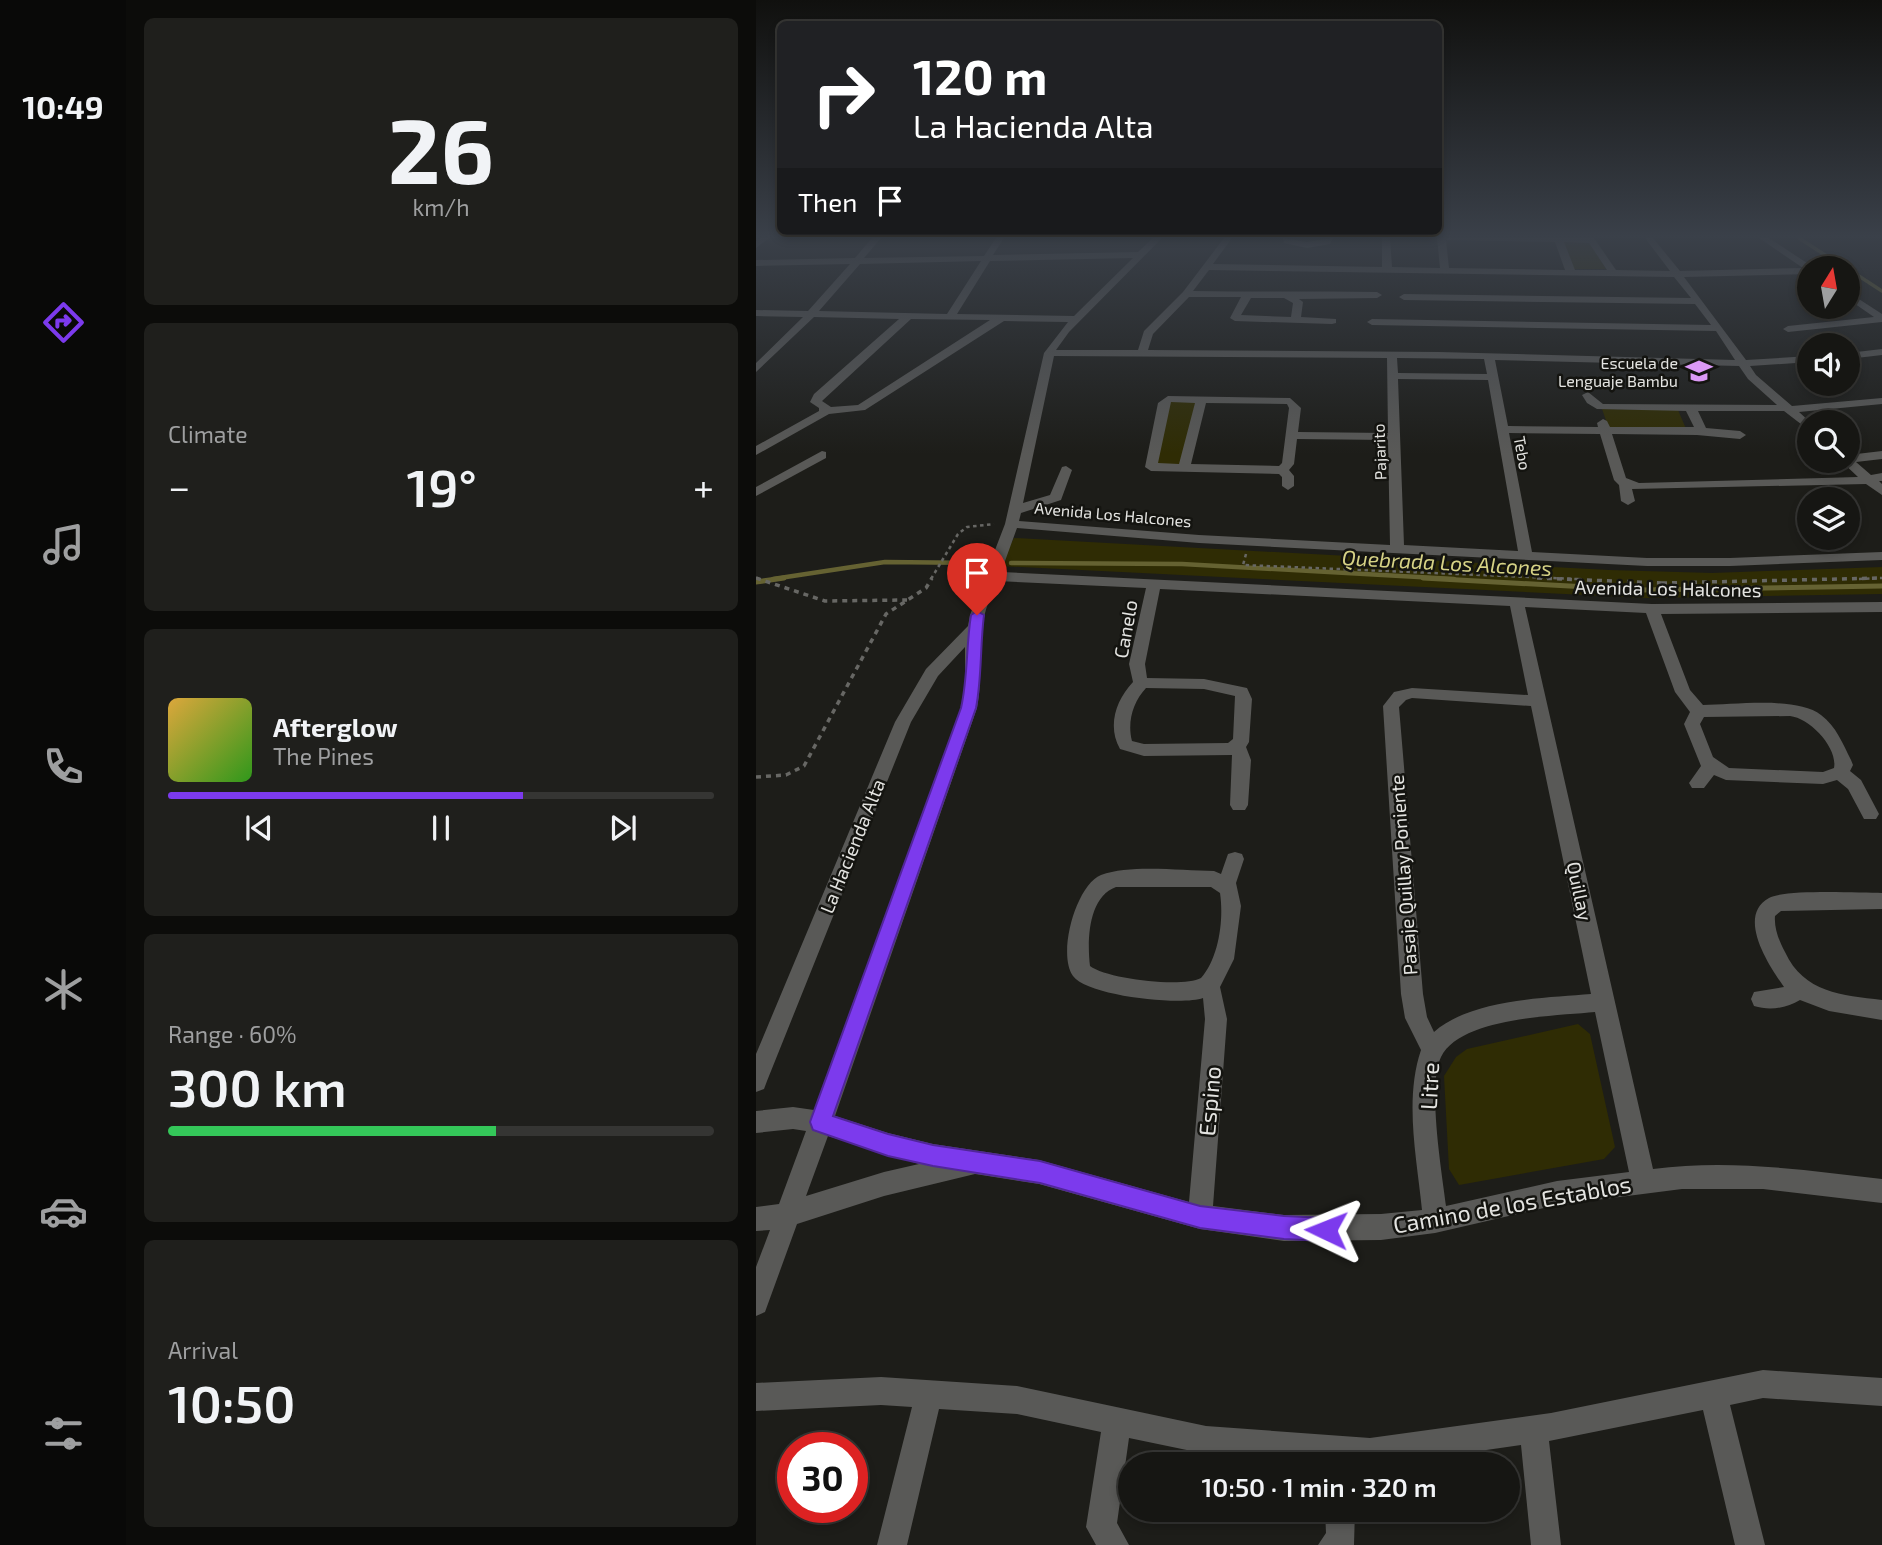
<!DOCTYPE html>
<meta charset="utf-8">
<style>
:root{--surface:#161613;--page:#1f1f1c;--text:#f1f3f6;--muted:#9e9fa0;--line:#353533;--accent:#7c3aed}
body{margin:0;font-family:"Exo 2",sans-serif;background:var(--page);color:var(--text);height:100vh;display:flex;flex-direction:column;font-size:26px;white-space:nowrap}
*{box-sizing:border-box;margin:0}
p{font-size:23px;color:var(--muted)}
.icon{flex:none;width:38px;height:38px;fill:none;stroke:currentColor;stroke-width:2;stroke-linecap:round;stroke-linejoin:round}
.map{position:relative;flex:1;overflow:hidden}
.panel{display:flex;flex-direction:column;gap:18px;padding:18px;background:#0c0c0a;width:630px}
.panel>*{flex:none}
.guide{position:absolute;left:21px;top:21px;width:665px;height:214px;border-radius:10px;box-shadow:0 4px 10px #0003,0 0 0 2px var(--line);background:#202124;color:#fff;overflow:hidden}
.needle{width:46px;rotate:11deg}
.buttons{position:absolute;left:1041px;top:256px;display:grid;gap:14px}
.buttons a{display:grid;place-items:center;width:63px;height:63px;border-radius:50%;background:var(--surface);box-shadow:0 4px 10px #0003,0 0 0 2px var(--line);font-size:35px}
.speed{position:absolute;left:21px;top:1432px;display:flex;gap:14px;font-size:35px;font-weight:700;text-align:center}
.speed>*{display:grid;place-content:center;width:91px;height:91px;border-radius:50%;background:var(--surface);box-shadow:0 4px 10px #0003,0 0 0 2px var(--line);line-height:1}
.speed .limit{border:10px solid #d22;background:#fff;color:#111}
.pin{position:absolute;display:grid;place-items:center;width:60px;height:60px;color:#fff;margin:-72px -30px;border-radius:50% 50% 50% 0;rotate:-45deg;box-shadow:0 0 7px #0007}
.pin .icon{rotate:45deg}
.me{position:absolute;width:77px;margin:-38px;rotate:272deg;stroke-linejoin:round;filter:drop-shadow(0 0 5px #0008)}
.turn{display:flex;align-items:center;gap:24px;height:147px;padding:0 21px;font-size:32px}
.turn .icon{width:91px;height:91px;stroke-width:2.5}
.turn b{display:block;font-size:49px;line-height:60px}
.then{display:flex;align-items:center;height:66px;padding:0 21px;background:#0003;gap:14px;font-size:26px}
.big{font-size:52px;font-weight:600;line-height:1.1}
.panel .card{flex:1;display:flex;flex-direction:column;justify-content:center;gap:10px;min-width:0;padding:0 24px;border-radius:10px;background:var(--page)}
.panel .dial{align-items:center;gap:0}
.dial b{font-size:91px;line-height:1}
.song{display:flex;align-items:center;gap:21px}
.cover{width:84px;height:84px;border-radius:10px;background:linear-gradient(135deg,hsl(40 70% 55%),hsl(110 70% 35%))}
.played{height:7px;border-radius:4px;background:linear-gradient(90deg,var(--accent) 65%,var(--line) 65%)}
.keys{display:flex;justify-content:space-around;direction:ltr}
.heat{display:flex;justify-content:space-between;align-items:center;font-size:38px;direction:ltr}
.charge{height:10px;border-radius:5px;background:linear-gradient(90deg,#34c759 60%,var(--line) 0)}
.trip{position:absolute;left:362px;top:1452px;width:402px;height:70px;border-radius:35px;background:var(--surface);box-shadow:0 4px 10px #0003,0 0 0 2px var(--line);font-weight:600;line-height:70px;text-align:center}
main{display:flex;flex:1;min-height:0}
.tab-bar{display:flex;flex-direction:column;width:126px;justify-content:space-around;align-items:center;background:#090908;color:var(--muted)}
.tab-bar .icon{width:49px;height:49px}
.tab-bar .current{color:var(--accent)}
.tab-bar b{font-size:32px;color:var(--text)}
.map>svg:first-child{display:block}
.green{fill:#2f2c04}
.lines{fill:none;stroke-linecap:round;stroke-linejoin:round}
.stream-far2{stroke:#656232;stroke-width:3.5}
.stream-far1{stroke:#656232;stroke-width:4.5}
.stream{stroke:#656232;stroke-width:5}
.path-far1{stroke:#676764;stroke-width:2.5;stroke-dasharray:3.5 3.5;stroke-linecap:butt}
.path{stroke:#676764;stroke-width:3.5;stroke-dasharray:5 5;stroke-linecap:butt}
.minor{fill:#595957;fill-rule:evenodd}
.route{fill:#7c3aed;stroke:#51269a;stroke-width:2}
.labels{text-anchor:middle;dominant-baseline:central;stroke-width:5;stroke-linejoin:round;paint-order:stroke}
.far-poi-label{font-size:16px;fill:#e4e4e1;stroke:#141410;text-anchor:end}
.far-street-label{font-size:16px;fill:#e4e4e1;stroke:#141410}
.street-label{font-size:19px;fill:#e4e4e1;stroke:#141410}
.water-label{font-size:21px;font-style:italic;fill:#d6d285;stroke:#141410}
.near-street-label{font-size:23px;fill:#e4e4e1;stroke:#141410}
</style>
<main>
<nav class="tab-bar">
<b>10:49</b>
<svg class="icon current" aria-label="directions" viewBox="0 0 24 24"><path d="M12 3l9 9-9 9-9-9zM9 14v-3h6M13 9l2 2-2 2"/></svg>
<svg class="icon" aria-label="music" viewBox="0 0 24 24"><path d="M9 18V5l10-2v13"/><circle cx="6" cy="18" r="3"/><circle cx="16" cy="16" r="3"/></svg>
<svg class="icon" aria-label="phone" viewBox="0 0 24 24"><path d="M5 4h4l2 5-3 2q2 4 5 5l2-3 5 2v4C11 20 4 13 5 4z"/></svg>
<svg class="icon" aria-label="climate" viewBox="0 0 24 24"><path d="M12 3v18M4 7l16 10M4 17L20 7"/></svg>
<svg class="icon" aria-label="car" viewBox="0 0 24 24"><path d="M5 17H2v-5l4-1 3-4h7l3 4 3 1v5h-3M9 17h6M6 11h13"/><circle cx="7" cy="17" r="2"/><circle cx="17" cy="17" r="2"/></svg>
<svg class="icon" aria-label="filters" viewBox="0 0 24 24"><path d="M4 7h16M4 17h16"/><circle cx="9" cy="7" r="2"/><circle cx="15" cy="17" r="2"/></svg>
</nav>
<section class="panel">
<div class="card dial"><b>26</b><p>km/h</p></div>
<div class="card"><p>Climate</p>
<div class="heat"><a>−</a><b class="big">19°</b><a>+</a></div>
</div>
<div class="card">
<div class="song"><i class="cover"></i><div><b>Afterglow</b><p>The Pines</p></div></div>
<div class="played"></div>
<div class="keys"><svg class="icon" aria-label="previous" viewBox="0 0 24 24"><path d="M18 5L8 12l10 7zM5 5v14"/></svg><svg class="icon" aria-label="pause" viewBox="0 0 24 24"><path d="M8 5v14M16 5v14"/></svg><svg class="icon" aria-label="next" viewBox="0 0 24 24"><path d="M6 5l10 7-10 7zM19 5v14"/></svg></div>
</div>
<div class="card"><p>Range · 60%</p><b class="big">300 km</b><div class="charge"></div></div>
<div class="card"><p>Arrival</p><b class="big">10:50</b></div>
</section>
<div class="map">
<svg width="1126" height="1545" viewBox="0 0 1126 1545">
<rect width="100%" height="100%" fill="#1d1d19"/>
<path class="green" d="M807 241 833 242 850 269H816Z
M414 400H440L426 465 398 464Z
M846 409 922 410 931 431 853 429Z
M258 538 853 570 956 573 1126 567V594L891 598 243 566Z
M822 1024 834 1034 859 1147 848 1159 703 1185 693 1169 688 1076 700 1057 711 1049Z"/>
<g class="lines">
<path class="stream-far2" d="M1043 238 1089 268
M1092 269 1126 291"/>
<path class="stream-far1" d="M255 563 426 564 698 579
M17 579 129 562 227 563"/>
<path class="stream" d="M667 578 886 590 1126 586
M0 582 28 578"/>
<path class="path-far1" d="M490 554 487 565 821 579
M0 578 4 579
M175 579 202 534 211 527 238 524
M1103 579 1126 578"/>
<path class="path" d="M0 578 69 601 151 600
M781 578 906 583 909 593
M906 583 1126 578
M0 777 30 775 48 766 130 614 170 588 176 578"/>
<path class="minor" d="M4 238H13L0 248V241Z
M116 238H125L108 258 228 256 240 238H248L237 255 382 252 397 238H406L313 332 300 350H382L388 331 427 292 468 238H476L457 264 626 267V238H634L636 267 684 268 681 238H838L860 270 914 271 889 238H897L924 271 1047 268 1003 238H1013L1057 267 1054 268V274L928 277 990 360 1054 356V362L994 366 1000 375 1036 406 1126 398V404L1043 412 1054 422V431L1028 411H942L950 428 984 431 990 435 984 439 941 435 856 434 870 478 883 483 1102 477 1084 460H1092V455L1126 451V459L1100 462 1115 475 1126 473V481H1123L1126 484V495L1110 484 876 489 879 501 872 505 865 501 863 485 858 480 844 434 753 433 776 552 891 558H974L1126 552V560L974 566H891L443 543 261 528 245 572 896 604 1126 602V612L905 614 934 690 947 705C978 705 1041 696 1065 715 1080 726 1087 744 1095 760L1097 765 1094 771 1105 780 1123 814 1120 819H1108L1092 789 1081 780 1067 784 970 780 958 775 948 788H936L933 783 945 766 928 724 934 712 919 692 890 613 769 607 897 1169C974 1159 1049 1170 1126 1179V1203L1007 1189H926L801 1205 679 1233 625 1240 528 1241 444 1229 283 1184 219 1174 128 1196 41 1224 9 1312 0 1316V1267L14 1230 0 1231V1207L23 1204 50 1131 37 1129 0 1133V1111L37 1107 58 1110 205 708 209 688V647L182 676 155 722 11 1081 8 1089 0 1092V1054L139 722 170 669 212 626 214 615 249 524 288 353 312 322 248 321 109 410 73 414 0 455V446L63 411V408L54 402 58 394 143 319 58 317 0 372V363L47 317 0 316V310L52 311 94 264 0 266V260L99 258ZM690 240 799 242 809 270 693 268ZM808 242 833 243 851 270H819ZM377 258 318 316 201 314 234 261ZM225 261 191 314 63 311 104 264ZM453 270 918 277 935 298 648 294 643 297 648 300 939 304 955 325 616 319 611 322 616 325 960 331 979 360 683 352 392 350 397 334 433 297H485L474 318 479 321 576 324 580 323V319L545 317 547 302 543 299 621 298 626 295 621 292C559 291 499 292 437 291ZM495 298H528L537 303 535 317 485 315ZM155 319 234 320 102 405 75 407 66 401ZM298 356 631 358 632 433 542 432 545 408 534 398 412 396 402 403 389 467 395 471 523 474 526 477V486L532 490 538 486V476L533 470 538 464 541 439 632 440 634 545 443 535 263 521 265 513 305 500 316 470 310 466 306 467 294 495 267 503ZM641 358 728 359 731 374 642 373ZM739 360 983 366 992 379 1021 405 847 404 832 392 826 395 831 403 841 409 930 411 938 427H854L851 421 847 419 841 423 842 427 752 426ZM642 379 732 380 762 551 648 545ZM415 402 439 403 423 464 402 463ZM450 403 531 404 533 408 526 463 523 466 435 464ZM241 581 390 588 373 664 377 682C360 700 351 726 364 749L388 756 476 755 474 805 477 810H489L492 805 495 760 490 747 493 742 496 699 491 688 448 679 391 678 389 664 404 589 754 606 772 695 656 688 638 692 627 706 645 994 649 1018 665 1050C648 1100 661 1159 666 1210L625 1214 528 1215 457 1206 471 1019 464 987 478 959 485 906 480 883 488 859 486 854 479 852 472 854 465 874 458 871C425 871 376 864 345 875 320 885 301 954 317 976 331 996 425 1006 447 998L449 1019 433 1202 283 1160 177 1144 132 1133 79 1116 221 708C227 678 222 648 228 618 230 605 237 593 241 581ZM390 688 448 689 479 696 477 739 472 743 388 744 376 741C371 722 377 702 390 688ZM656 698 775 706 835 994C789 998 715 999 678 1032L671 1017 667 994 643 707 650 700ZM1034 716C1054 718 1082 748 1078 768L1067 772 973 768 957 757 944 724 948 717ZM360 887H455L464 893C468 919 463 958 445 978 426 988 351 979 334 966 331 941 332 897 360 887ZM839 1012 873 1172 801 1181 690 1206C686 1173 671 1085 685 1057 705 1017 800 1016 839 1012ZM72 1136 163 1164 128 1172 50 1196Z
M527 238 551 242 577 238 574 244 551 248 528 243Z
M1092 292 1126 314V322L1032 332 1027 329 1032 326 1118 317 1092 299Z
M1126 349V355L1092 359V353Z
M66 451 70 452V458L0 496V487Z
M1126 893V909L1025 911 1019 916C1018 928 1023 941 1029 952 1048 993 1086 995 1126 1000V1020L1073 1011 1044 1000C1031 1008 1014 1011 998 1006L995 999 998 992 1028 987C1013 966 980 916 1013 898 1029 889 1104 893 1126 893Z
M1007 1370 1126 1378V1406L1007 1398 974 1405 1009 1545H979L947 1410 793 1441 805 1545H775L765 1445 626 1465H592L450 1454 373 1438 361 1523 373 1545H340L330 1527 345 1432 261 1414 183 1409 151 1545H121L156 1407 125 1405 0 1411V1383L125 1377 261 1386 450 1426 614 1438 795 1413Z
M569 1510H599L598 1545H562L570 1533Z"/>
</g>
<linearGradient id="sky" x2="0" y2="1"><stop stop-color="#10100e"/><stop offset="0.52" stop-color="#3a4049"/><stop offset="1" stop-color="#3a4049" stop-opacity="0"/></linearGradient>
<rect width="1126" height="454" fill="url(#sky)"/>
<path class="route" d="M221 611 228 615C224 646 226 677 220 708L77 1116 132 1134 177 1145 284 1161 444 1206 528 1216 570 1218 578 1221 582 1230 578 1238 570 1241 528 1239 444 1228 284 1183 177 1166 132 1156 57 1130 54 1122 205 708C212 677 210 646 215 615Z"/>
<defs>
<g id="school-bare" transform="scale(2.1)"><path d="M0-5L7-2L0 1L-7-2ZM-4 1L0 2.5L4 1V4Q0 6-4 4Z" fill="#db99f5" stroke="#141410" stroke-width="2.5" paint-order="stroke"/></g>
</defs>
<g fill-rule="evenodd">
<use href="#school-bare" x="943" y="371"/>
</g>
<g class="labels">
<g class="far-poi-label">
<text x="922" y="362">Escuela de<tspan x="922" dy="18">Lenguaje Bambu</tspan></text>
</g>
<g class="far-street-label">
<text transform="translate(623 452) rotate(-92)">Pajarito</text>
<text transform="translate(767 453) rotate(80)">Tebo</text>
<text transform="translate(357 514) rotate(5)">Avenida Los Halcones</text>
</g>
<g class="street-label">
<text transform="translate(912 588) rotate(1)">Avenida Los Halcones</text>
<text transform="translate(369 629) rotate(-80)">Canelo</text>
<text transform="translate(96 846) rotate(-68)">La Hacienda Alta</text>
<text transform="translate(647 875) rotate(-94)">Pasaje Quillay Poniente</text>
<text transform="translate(824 891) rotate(78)">Quillay</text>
</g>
<g class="water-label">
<text transform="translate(691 562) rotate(3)">Quebrada Los Alcones</text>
</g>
<g class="near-street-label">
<text transform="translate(673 1086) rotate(-87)">Litre</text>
<text transform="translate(453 1101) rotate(-85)">Espino</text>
<text transform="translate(756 1204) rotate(-10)">Camino de los Establos</text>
</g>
</g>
</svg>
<div class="buttons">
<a><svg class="needle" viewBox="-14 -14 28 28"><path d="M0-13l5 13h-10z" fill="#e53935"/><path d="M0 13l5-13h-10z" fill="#9e9fa0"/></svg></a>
<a><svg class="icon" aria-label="sound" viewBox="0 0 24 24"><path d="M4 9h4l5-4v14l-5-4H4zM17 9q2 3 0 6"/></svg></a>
<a><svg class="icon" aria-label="search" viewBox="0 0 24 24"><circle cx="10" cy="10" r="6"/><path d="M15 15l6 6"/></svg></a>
<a><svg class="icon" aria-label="layers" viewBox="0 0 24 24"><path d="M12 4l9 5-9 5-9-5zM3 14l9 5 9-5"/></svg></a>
</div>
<div class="speed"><div class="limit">30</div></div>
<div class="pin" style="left:221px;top:615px;background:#d93025"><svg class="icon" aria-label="arrive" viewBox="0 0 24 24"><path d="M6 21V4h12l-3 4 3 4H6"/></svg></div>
<svg class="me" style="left:570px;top:1230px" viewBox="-20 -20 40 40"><path d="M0-17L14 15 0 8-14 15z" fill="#7c3aed" stroke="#fff" stroke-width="4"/></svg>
<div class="trip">10:50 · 1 min · 320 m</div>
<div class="guide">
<div class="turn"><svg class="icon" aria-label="right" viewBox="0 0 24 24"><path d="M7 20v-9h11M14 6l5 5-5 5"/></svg><div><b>120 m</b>La Hacienda Alta</div></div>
<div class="then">Then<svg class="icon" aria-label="arrive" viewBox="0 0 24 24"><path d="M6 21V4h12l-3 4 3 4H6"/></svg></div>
</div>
</div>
</main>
